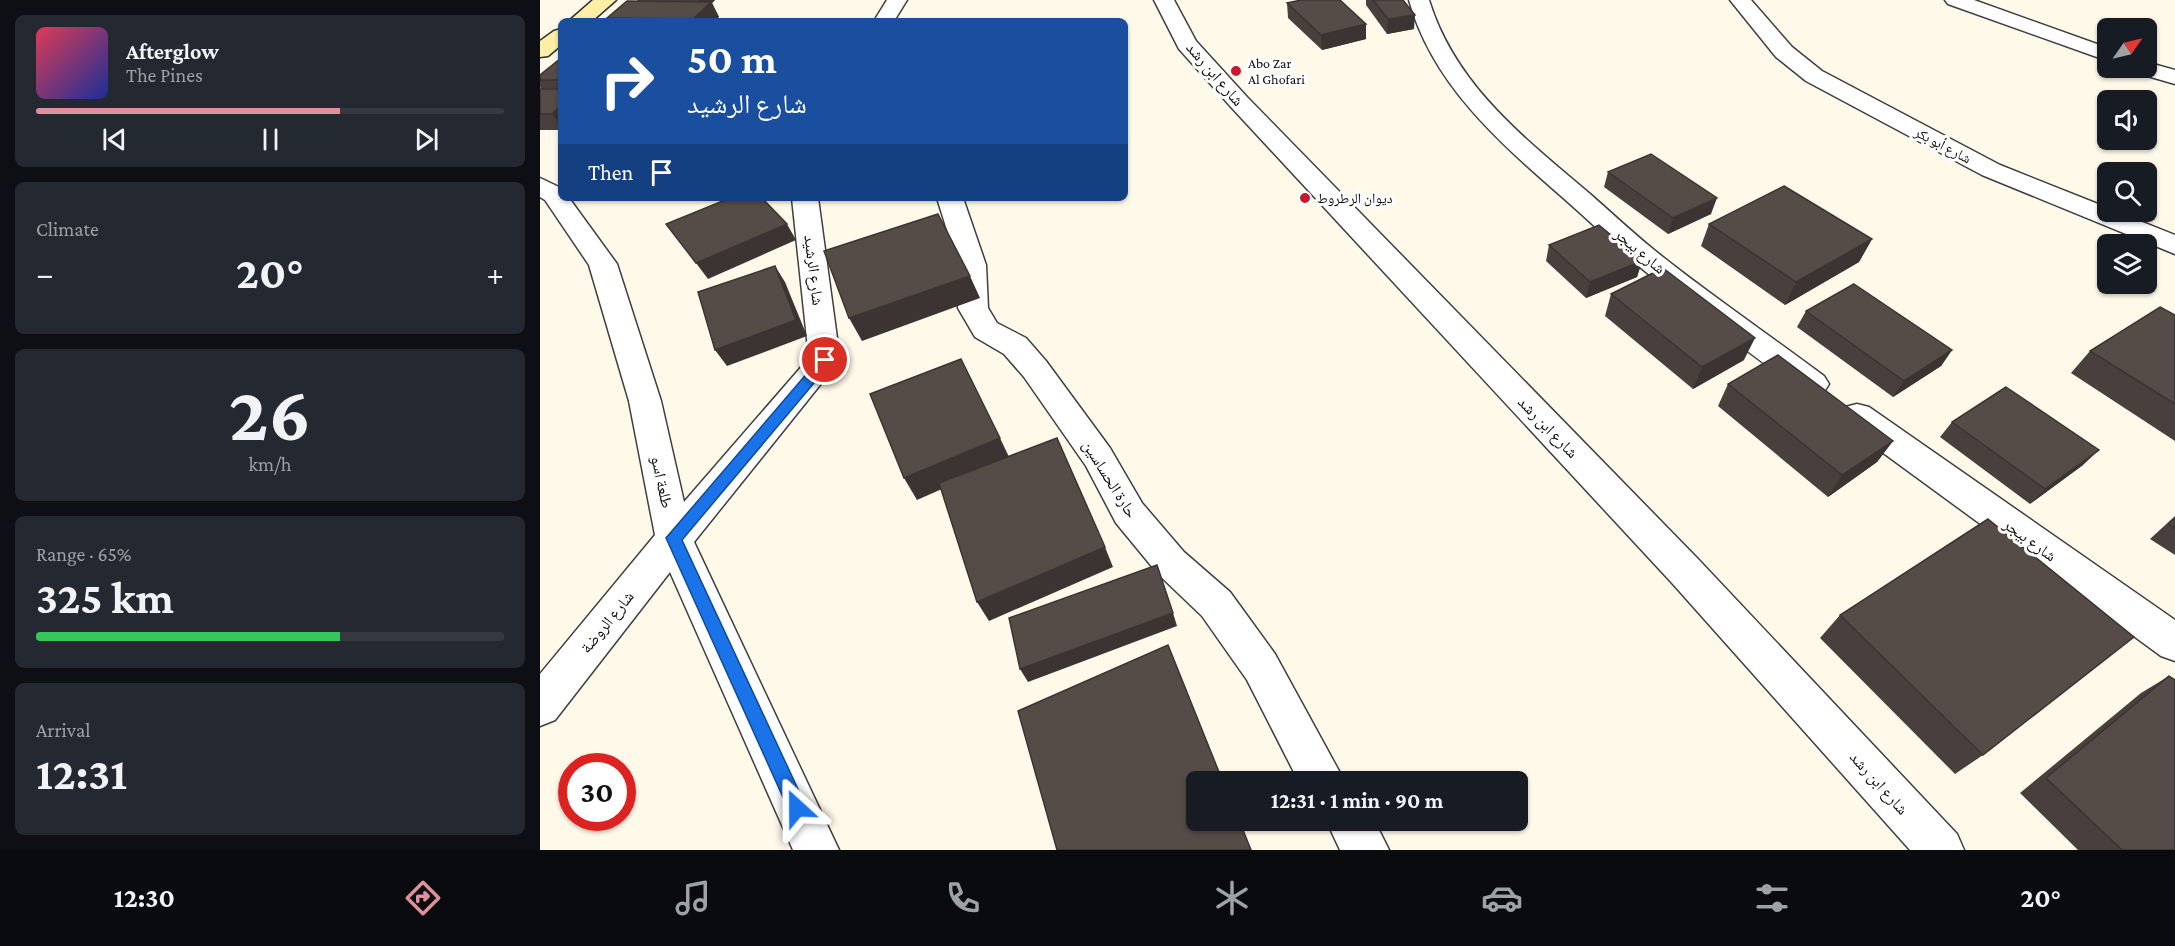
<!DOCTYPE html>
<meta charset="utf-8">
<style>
:root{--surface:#171b24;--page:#242831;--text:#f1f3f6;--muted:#9ea1a6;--line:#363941;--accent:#df909c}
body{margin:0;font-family:"Crimson Pro","Noto Naskh Arabic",serif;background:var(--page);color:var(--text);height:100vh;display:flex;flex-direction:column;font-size:22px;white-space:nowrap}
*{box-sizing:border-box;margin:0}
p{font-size:20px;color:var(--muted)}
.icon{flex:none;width:33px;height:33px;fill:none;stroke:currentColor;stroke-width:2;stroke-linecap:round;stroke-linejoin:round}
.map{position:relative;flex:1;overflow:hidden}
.side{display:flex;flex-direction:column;gap:15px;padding:15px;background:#0d0f14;width:540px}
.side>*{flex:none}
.guide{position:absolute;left:18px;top:18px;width:570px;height:183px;border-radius:9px;box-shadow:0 2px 4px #0004;background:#1a4fa0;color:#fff;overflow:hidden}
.needle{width:39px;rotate:56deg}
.fabs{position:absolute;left:1557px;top:18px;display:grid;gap:12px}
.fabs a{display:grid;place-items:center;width:60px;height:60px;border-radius:9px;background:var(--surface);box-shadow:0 2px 4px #0004;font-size:30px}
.speed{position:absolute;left:18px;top:753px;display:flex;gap:12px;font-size:30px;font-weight:700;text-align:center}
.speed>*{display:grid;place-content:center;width:78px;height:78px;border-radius:50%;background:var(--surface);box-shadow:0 2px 4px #0004;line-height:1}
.speed .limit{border:9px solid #d22;background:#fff;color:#111}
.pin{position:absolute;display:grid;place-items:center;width:51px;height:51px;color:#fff;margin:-26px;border:3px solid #fff;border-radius:50%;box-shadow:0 2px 6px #0007}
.me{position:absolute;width:66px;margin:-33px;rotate:336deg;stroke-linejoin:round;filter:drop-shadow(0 0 4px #0008)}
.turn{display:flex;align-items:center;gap:21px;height:126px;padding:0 30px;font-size:27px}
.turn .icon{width:78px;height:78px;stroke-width:2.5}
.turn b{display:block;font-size:42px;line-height:51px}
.then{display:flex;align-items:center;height:57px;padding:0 30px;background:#0003;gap:12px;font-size:22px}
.big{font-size:45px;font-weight:700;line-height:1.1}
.side .card{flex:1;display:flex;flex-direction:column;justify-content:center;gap:9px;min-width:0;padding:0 21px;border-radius:9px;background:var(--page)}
.side .dial{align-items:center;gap:0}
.dial b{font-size:78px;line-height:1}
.song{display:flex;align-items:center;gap:18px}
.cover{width:72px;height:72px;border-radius:9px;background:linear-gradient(135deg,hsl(350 70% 55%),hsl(230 70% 35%))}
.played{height:6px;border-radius:3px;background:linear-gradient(90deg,var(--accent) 65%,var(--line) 65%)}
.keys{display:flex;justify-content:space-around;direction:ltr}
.heat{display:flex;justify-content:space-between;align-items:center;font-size:33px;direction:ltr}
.charge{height:9px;border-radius:4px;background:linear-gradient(90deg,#34c759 65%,var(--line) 0)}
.trip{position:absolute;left:646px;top:771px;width:342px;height:60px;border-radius:9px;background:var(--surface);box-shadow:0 2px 4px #0004;font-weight:700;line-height:60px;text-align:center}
.tabs{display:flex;height:96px;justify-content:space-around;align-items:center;background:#090b0e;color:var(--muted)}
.tabs .icon{width:42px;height:42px}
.tabs .on{color:var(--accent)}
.tabs b{font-size:27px;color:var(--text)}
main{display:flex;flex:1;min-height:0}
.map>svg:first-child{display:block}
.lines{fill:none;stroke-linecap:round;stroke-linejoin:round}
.minor-casing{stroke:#3f3f3f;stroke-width:3}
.secondary-casing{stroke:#2e2e2e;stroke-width:3}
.minor{fill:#fff;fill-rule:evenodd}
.secondary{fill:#ffeea5;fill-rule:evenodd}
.wall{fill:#49403d}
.shaded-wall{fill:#3c3432}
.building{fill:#554b47;stroke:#3c3432;stroke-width:1.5}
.route{fill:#1a73e8;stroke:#114b97;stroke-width:1.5}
.poi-dot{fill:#c9172d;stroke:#fff;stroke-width:2}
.labels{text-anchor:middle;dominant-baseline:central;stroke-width:6;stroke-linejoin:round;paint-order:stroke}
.far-poi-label{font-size:14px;fill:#0c0c0c;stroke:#fff;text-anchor:start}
.far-street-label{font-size:14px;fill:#0c0c0c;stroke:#fff}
.street-label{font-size:16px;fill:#0c0c0c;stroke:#fff}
</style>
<main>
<section class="side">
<div class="card">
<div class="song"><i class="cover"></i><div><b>Afterglow</b><p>The Pines</p></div></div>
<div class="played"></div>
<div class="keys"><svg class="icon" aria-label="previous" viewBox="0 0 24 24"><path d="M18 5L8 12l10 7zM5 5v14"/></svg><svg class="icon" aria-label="pause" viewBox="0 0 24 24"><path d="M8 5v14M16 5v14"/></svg><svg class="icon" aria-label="next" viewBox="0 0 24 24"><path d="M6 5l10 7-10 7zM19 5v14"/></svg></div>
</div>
<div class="card"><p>Climate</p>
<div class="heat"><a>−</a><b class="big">20°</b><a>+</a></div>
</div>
<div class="card dial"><b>26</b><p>km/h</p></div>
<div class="card"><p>Range · 65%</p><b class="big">325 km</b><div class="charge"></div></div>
<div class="card"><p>Arrival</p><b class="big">12:31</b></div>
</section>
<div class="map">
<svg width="1635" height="850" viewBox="0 0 1635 850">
<rect width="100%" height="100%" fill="#fff9ea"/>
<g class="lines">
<g class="minor-casing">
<path id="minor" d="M347 0H367L354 21H334Z
M614 0H634L656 41 707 97 1158 559 1417 834 1424 850H1370L1132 583 691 107 639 49Z
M869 0H889C915 85 984 138 1050 194 1073 214 1095 235 1119 254 1172 296 1229 335 1284 376L1289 384 1284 392 1273 396 1262 392C1208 351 1153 311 1100 267 1076 247 1053 224 1029 203 964 146 893 87 869 0Z
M1190 0H1211L1252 47 1282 71 1460 165 1568 208V212H1577L1635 235V254L1442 175 1266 81 1236 57Z
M1405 0H1434L1568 48V61L1408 4Z
M1606 62 1635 70V84L1597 73 1594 68H1606Z
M0 178 21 188V198H29L77 264 121 401 144 502 269 358 252 198H278L300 360 154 542 299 850H253L130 572 15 720 0 726V674L115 535 89 401 49 265 5 200 0 197Z
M397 198H423L446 265 448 308 457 323 486 338 506 361 570 448 602 503 644 552 690 592 735 654 805 782H759L707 680 662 616 618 574 576 523 546 466 484 377 464 354 435 337 418 308V265Z
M1317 404 1329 407 1635 620V661L1621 656 1305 425 1301 416 1305 407Z
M786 820H834L849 850H800Z"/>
</g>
<g class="secondary-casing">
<path id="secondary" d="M53 0H76L52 21H29Z
M21 29V45L8 56 0 57V41L14 31Z"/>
</g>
<use href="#minor" class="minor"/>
<use href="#secondary" class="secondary"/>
</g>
<path class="wall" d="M97 0H175L172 3 179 17 174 21H69L67 18 98 1Z
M826 0H863L874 29 847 34 826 5Z
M747 3 826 24V39L782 50 748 18Z
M21 58V130H0V89H1L0 87V75Z
M1068 172 1171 214 1128 234 1064 187Z
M1169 224 1332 239 1319 262 1245 305 1161 246Z
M1009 245 1102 261 1097 277 1046 298 1006 261Z
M1071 294 1204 360 1153 389 1065 316Z
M1266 311 1412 350 1401 366 1353 397 1257 327Z
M1635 315V441L1531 373 1550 351Z
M1188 384 1353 441 1337 462 1288 497 1178 406Z
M1412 422 1543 465 1490 504 1400 437Z
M1635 516V555L1610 539Z
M1300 615 1443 755 1415 774 1280 638Z
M1629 676 1635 850H1538L1480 793 1601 693Z"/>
<path class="shaded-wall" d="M158 0H175L172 3 179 17 174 21H154L153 19 163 9Z
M875 15 874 29 847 34 848 19Z
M826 24V39L782 50 781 35Z
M21 105V126L12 114Z
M1177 198 1171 214 1128 234 1133 218Z
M247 224 256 240 168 279 156 263Z
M1332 239 1319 262 1245 305 1256 282Z
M1102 261 1097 277 1046 298 1050 282Z
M235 266 245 282 267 336 187 366 175 350Z
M430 276 440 298 322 341 309 318Z
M1215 338 1204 360 1153 389 1162 367Z
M1412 350 1401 366 1353 397 1364 381Z
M460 438 470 459 377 500 364 478Z
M1353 441 1337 462 1288 497 1302 475Z
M1559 450 1543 465 1490 504 1505 489Z
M565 547 573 567 449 621 437 602Z
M633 613 637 626 488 682 480 669Z"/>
<path class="building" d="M761 0H800L826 24 781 35 747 3Z
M833 0H863L875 15 848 19Z
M87 1 171 2 153 19 67 18Z
M21 58V80H0V75Z
M0 89H21V105L12 114H0Z
M1111 154 1177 198 1133 218 1068 172Z
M1244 186 1332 239 1256 282 1169 224Z
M190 198H222L247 224 156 263 126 224Z
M398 214 430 276 309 318 284 251Z
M1059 225 1102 261 1050 282 1009 245Z
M235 266 256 320 175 350 158 292Z
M1123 268 1215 338 1162 367 1071 294Z
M1314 284 1412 350 1364 381 1266 311Z
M1620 307 1635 315V404L1550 351Z
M1238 355 1353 441 1302 475 1188 384Z
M421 359 460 438 364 478 330 394Z
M1466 387 1559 450 1505 489 1412 422Z
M517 438 565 547 437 602 399 483Z
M1635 518V528L1629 524Z
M1448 519 1594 637 1443 755 1300 615Z
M617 565 633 613 480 669 469 618Z
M628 645 683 782H657V820H699L711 850H517L478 711Z
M1629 676 1635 680V850H1582L1506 778Z"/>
<path class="route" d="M285 356 292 360 290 364 142 540 264 802 266 808 264 815 257 818 251 815 126 538 281 357Z"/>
<g class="poi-dot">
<circle cx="696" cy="71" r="6"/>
<circle cx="765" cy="198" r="6"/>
</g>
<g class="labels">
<g class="far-poi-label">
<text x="708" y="63">Abo Zar<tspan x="708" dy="16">Al Ghofari</tspan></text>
<text x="777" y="198">ديوان الرطروط</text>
</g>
<g class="far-street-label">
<text transform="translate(1403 145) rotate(28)">شارع أبو بكر</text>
</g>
<g class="street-label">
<text transform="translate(675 74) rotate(49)">شارع ابن رشد</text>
<text transform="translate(1100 251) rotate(40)">شارع بيجر</text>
<text transform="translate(274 270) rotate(83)">شارع الرشيد</text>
<text transform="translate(1008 427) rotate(46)">شارع ابن رشد</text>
<text transform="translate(570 479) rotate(58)">حارة الحساسين</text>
<text transform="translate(122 482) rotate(78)">طلعة اسو</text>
<text transform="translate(1490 540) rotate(36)">شارع بيجر</text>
<text transform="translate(67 622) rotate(-51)">شارع الروضة</text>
<text transform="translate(1339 783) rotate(48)">شارع ابن رشد</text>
</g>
</g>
</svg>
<div class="fabs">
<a><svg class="needle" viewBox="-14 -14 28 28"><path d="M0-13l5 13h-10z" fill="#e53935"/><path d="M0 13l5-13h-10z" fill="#9ea1a6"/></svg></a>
<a><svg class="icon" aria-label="sound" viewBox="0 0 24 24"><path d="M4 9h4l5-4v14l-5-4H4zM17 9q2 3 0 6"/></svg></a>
<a><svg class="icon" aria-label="search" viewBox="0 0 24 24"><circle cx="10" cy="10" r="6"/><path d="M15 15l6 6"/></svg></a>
<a><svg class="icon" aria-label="layers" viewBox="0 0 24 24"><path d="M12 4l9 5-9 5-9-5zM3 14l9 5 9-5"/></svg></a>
</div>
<div class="speed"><div class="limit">30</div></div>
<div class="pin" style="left:285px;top:360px;background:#d93025"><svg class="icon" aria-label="arrive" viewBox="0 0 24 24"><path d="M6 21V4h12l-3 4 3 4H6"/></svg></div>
<svg class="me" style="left:257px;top:808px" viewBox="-20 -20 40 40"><path d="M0-17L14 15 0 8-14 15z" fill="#1a73e8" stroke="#fff" stroke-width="4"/></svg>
<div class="trip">12:31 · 1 min · 90 m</div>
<div class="guide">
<div class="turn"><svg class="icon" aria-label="right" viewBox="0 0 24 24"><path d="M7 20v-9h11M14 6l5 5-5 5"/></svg><div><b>50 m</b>شارع الرشيد</div></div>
<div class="then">Then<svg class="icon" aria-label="arrive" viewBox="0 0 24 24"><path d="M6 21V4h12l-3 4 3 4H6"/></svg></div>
</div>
</div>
</main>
<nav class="tabs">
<b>12:30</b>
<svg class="icon on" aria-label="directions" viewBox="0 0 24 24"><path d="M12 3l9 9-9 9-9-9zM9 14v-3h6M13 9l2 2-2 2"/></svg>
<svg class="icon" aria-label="music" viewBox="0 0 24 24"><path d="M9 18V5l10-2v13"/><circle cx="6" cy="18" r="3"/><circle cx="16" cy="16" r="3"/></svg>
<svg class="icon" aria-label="phone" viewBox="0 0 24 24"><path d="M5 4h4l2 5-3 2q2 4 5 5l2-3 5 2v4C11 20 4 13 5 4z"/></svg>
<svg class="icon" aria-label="climate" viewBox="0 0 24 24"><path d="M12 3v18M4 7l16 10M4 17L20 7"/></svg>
<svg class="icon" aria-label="car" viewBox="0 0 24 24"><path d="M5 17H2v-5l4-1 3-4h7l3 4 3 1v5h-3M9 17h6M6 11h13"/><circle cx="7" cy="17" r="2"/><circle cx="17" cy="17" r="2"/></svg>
<svg class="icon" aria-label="filters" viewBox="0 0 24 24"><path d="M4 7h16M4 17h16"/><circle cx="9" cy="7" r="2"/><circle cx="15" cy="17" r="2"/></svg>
<b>20°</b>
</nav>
